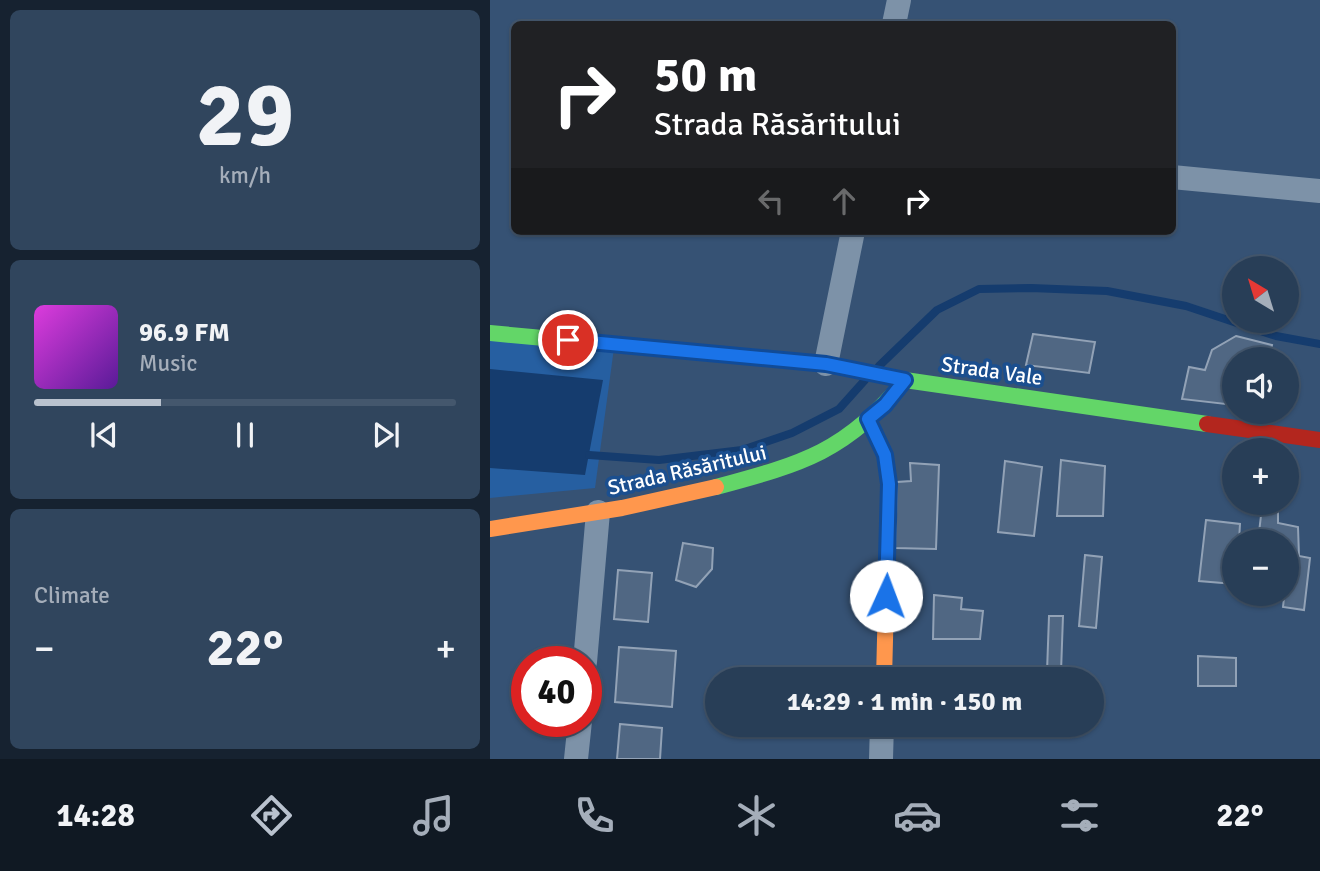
<!DOCTYPE html>
<meta charset="utf-8">
<style>
:root{--surface:#283e57;--page:#30455d;--text:#f1f3f6;--muted:#a5aeba;--line:#44576d;--accent:#b9c2ce}
body{margin:0;font-family:Signika,sans-serif;background:var(--page);color:var(--text);height:100vh;display:flex;flex-direction:column;font-size:26px;white-space:nowrap}
*{box-sizing:border-box;margin:0}
p{font-size:23px;color:var(--muted)}
.icon{flex:none;width:38px;height:38px;fill:none;stroke:currentColor;stroke-width:2;stroke-linecap:round;stroke-linejoin:round}
.map{position:relative;flex:1;overflow:hidden}
.drawer{display:flex;flex-direction:column;gap:10px;padding:10px;background:#162230;width:490px}
.drawer>*{flex:none}
.top-card{position:absolute;left:21px;top:21px;width:665px;height:214px;border-radius:10px;box-shadow:0 2px 5px #0004,0 0 0 2px var(--line);background:#202124;color:#fff;overflow:hidden}
.needle{width:46px;rotate:322deg}
.buttons{position:absolute;left:732px;top:256px;display:grid;gap:14px}
.buttons a{display:grid;place-items:center;width:77px;height:77px;border-radius:50%;background:var(--surface);box-shadow:0 2px 5px #0004,0 0 0 2px var(--line);font-size:35px}
.speed{position:absolute;left:21px;top:646px;display:flex;gap:14px;font-size:35px;font-weight:700;text-align:center}
.speed>*{display:grid;place-content:center;width:91px;height:91px;border-radius:50%;background:var(--surface);box-shadow:0 2px 5px #0004,0 0 0 2px var(--line);line-height:1}
.speed .limit{border:10px solid #d22;background:#fff;color:#111}
.pin{position:absolute;display:grid;place-items:center;width:60px;height:60px;color:#fff;margin:-30px;border:4px solid #fff;border-radius:50%;box-shadow:0 2px 7px #0007}
.me{position:absolute;width:77px;margin:-38px;rotate:2deg;stroke-linejoin:round;filter:drop-shadow(0 0 5px #0008)}
.turn{display:flex;align-items:center;gap:24px;height:147px;padding:0 28px;font-size:32px}
.turn .icon{width:91px;height:91px;stroke-width:2.5}
.turn b{display:block;font-size:49px;line-height:60px}
.lanes{display:flex;align-items:center;height:66px;padding:0 28px;background:#0003;justify-content:center;gap:35px;direction:ltr}
.lanes .off{opacity:.35}
.big{font-size:52px;font-weight:800;line-height:1.1}
.drawer .card{flex:1;display:flex;flex-direction:column;justify-content:center;gap:10px;min-width:0;padding:0 24px;border-radius:10px;background:var(--page)}
.drawer .dial{align-items:center;gap:0}
.dial b{font-size:91px;line-height:1}
.song{display:flex;align-items:center;gap:21px}
.cover{width:84px;height:84px;border-radius:10px;background:linear-gradient(135deg,hsl(300 70% 55%),hsl(270 70% 35%))}
.played{height:7px;border-radius:4px;background:linear-gradient(90deg,var(--accent) 30%,var(--line) 30%)}
.keys{display:flex;justify-content:space-around;direction:ltr}
.heat{display:flex;justify-content:space-between;align-items:center;font-size:38px;direction:ltr}
.trip{position:absolute;left:215px;top:667px;width:399px;height:70px;border-radius:35px;background:var(--surface);box-shadow:0 2px 5px #0004,0 0 0 2px var(--line);font-weight:800;line-height:70px;text-align:center}
.menu{display:flex;height:112px;justify-content:space-around;align-items:center;background:#101923;color:var(--muted)}
.menu .icon{width:49px;height:49px}
.menu .current{color:var(--accent)}
.menu b{font-size:32px;color:var(--text)}
main{display:flex;flex:1;min-height:0}
.map>svg:first-child{display:block}
.green{fill:#265fa1}
.water{fill:#153c6e}
.lines{fill:none;stroke-linecap:round;stroke-linejoin:round}
.stream{stroke:#153c6e;stroke-width:8}
.building{fill:#506783;stroke:#92a2b6;stroke-width:2}
.street{stroke:#7d92a8;stroke-width:24}
.fast{stroke:#63d668;stroke-width:16}
.slow{stroke:#ff974d;stroke-width:16}
.jam{stroke:#b3261e;stroke-width:16}
.route-casing{stroke:#114b97;stroke-width:18}
.route{stroke:#1a73e8;stroke-width:12}
.labels{text-anchor:middle;dominant-baseline:central;stroke-width:7;stroke-linejoin:round;paint-order:stroke}
.street-label{font-size:21px;fill:#fff;stroke:#1b4f8f}
</style>
<main>
<section class="drawer">
<div class="card dial"><b>29</b><p>km/h</p></div>
<div class="card">
<div class="song"><i class="cover"></i><div><b>96.9 FM</b><p>Music</p></div></div>
<div class="played"></div>
<div class="keys"><svg class="icon" aria-label="previous" viewBox="0 0 24 24"><path d="M18 5L8 12l10 7zM5 5v14"/></svg><svg class="icon" aria-label="pause" viewBox="0 0 24 24"><path d="M8 5v14M16 5v14"/></svg><svg class="icon" aria-label="next" viewBox="0 0 24 24"><path d="M6 5l10 7-10 7zM19 5v14"/></svg></div>
</div>
<div class="card"><p>Climate</p>
<div class="heat"><a>−</a><b class="big">22°</b><a>+</a></div>
</div>
</section>
<div class="map">
<svg width="830" height="759" viewBox="0 0 830 759">
<rect width="100%" height="100%" fill="#365274"/>
<path class="green" d="M0 335 124 348 105 488 0 498Z"/>
<path class="water" d="M0 369 113 380 95 475 0 468Z"/>
<g class="lines">
<path class="stream" d="M389 366 447 310 489 289 541 288 617 291 696 306 786 336 830 344
M99 455 169 460 252 450 302 433 349 409 375 380"/>
</g>
<path class="building" d="M543 334 605 342 599 373 536 365Z
M746 336 782 345 779 359H744V405L692 399 699 367 715 370 722 350Z
M571 460 615 466 613 516H567Z
M515 461 552 467 544 536 508 532Z
M420 463 449 465 446 549 405 548 407 482 421 481Z
M772 507 788 508V523L808 527 809 556 820 558 814 610 793 607 794 598 771 593H796V541H768Z
M716 520 750 524 749 541H744V584L709 581Z
M193 543 223 548 222 569 206 587 186 580Z
M595 555 612 557 606 628 589 626Z
M128 570 162 573 158 622 124 619Z
M444 595 472 598 471 609 493 611 490 639H443Z
M559 616H573L571 672H557Z
M129 647 186 651 182 707 125 702Z
M708 656 746 658V686H708Z
M130 724 172 728 170 759H127Z"/>
<g class="lines">
<path class="street" d="M404 24 409 0
M682 177 830 191
M336 364 363 231
M95 662 108 512
M86 759 90 721
M391 759 392 724"/>
<path class="fast" d="M0 333 336 364 415 380 717 424
M226 487C311 464 357 452 415 380"/>
<path class="slow" d="M378 419 395 455 399 484 394 679
M0 529 132 508 226 487"/>
<path class="jam" d="M717 424 830 440"/>
</g>
<g class="lines">
<g class="route-casing">
<path id="route" d="M78 340 336 364 415 380 395 405 378 419 395 455 399 484 396 596"/>
</g>
<use href="#route" class="route"/>
</g>
<g class="labels">
<g class="street-label">
<text transform="translate(502 371) rotate(8)">Strada Vale</text>
<text transform="translate(197 470) rotate(-13)">Strada Răsăritului</text>
</g>
</g>
</svg>
<div class="buttons">
<a><svg class="needle" viewBox="-14 -14 28 28"><path d="M0-13l5 13h-10z" fill="#e53935"/><path d="M0 13l5-13h-10z" fill="#a5aeba"/></svg></a>
<a><svg class="icon" aria-label="sound" viewBox="0 0 24 24"><path d="M4 9h4l5-4v14l-5-4H4zM17 9q2 3 0 6"/></svg></a>
<a>+</a>
<a>−</a>
</div>
<div class="speed"><div class="limit">40</div></div>
<div class="pin" style="left:78px;top:340px;background:#d93025"><svg class="icon" aria-label="arrive" viewBox="0 0 24 24"><path d="M6 21V4h12l-3 4 3 4H6"/></svg></div>
<svg class="me" style="left:396px;top:596px" viewBox="-20 -20 40 40"><circle r="19" fill="#fff"/><path d="M0-13L10 11 0 6-10 11z" fill="#1a73e8"/></svg>
<div class="trip">14:29 · 1 min · 150 m</div>
<div class="top-card">
<div class="turn"><svg class="icon" aria-label="right" viewBox="0 0 24 24"><path d="M7 20v-9h11M14 6l5 5-5 5"/></svg><div><b>50 m</b>Strada Răsăritului</div></div>
<div class="lanes"><svg class="icon off" aria-label="left" viewBox="0 0 24 24"><path d="M17 20v-9H6M10 6l-5 5 5 5"/></svg><svg class="icon off" aria-label="ahead" viewBox="0 0 24 24"><path d="M12 20V5M6 11l6-6 6 6"/></svg><svg class="icon" aria-label="right" viewBox="0 0 24 24"><path d="M7 20v-9h11M14 6l5 5-5 5"/></svg></div>
</div>
</div>
</main>
<nav class="menu">
<b>14:28</b>
<svg class="icon current" aria-label="directions" viewBox="0 0 24 24"><path d="M12 3l9 9-9 9-9-9zM9 14v-3h6M13 9l2 2-2 2"/></svg>
<svg class="icon" aria-label="music" viewBox="0 0 24 24"><path d="M9 18V5l10-2v13"/><circle cx="6" cy="18" r="3"/><circle cx="16" cy="16" r="3"/></svg>
<svg class="icon" aria-label="phone" viewBox="0 0 24 24"><path d="M5 4h4l2 5-3 2q2 4 5 5l2-3 5 2v4C11 20 4 13 5 4z"/></svg>
<svg class="icon" aria-label="climate" viewBox="0 0 24 24"><path d="M12 3v18M4 7l16 10M4 17L20 7"/></svg>
<svg class="icon" aria-label="car" viewBox="0 0 24 24"><path d="M5 17H2v-5l4-1 3-4h7l3 4 3 1v5h-3M9 17h6M6 11h13"/><circle cx="7" cy="17" r="2"/><circle cx="17" cy="17" r="2"/></svg>
<svg class="icon" aria-label="filters" viewBox="0 0 24 24"><path d="M4 7h16M4 17h16"/><circle cx="9" cy="7" r="2"/><circle cx="15" cy="17" r="2"/></svg>
<b>22°</b>
</nav>
